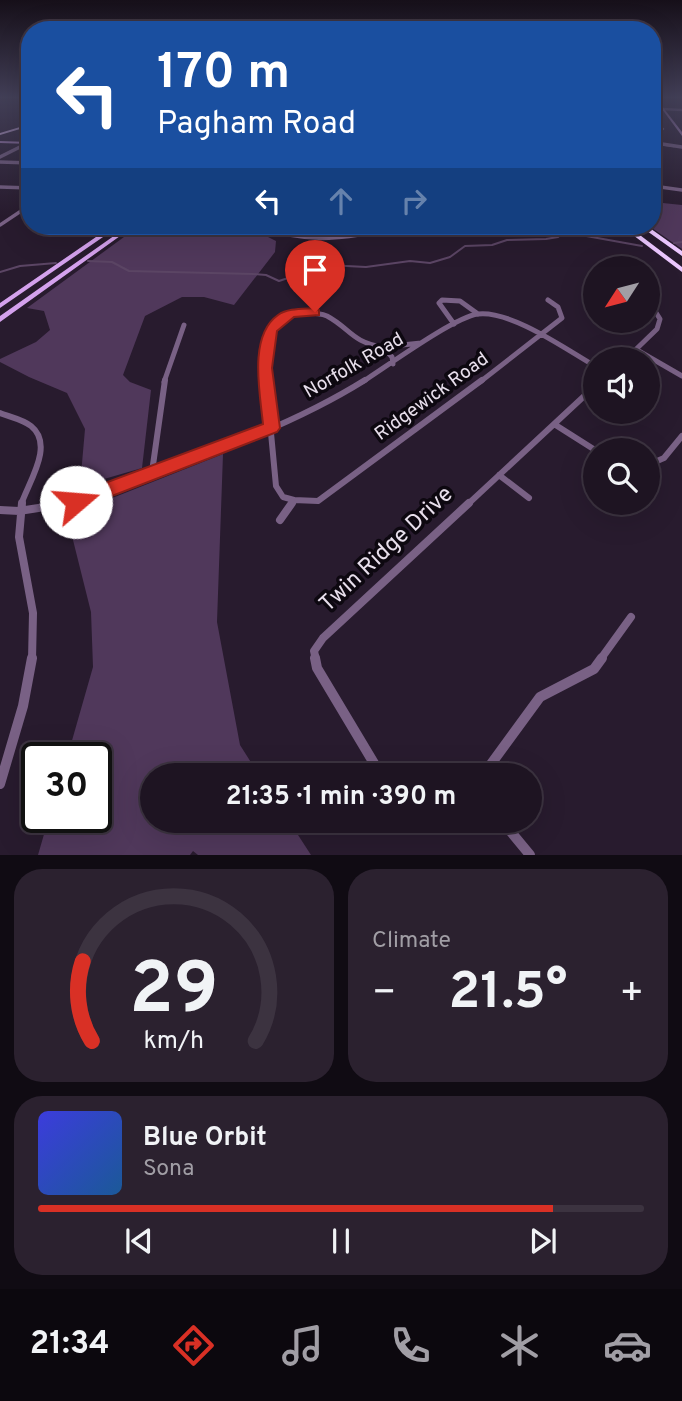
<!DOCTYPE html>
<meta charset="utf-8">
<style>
:root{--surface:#1e1422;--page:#2b212f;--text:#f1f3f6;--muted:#a19ea5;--line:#3c3340;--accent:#d93025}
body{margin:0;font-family:Overpass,sans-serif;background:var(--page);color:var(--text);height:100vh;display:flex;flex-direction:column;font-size:26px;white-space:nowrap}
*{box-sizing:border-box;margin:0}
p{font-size:23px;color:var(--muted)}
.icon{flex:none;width:38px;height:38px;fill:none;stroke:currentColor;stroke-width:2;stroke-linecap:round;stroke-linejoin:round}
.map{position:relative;height:855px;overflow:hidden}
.panel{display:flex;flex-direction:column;gap:14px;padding:14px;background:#100b13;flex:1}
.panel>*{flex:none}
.banner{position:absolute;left:21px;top:21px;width:640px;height:214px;border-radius:28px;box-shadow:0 7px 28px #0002,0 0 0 2px var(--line);background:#1a4fa0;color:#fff;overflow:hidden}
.needle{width:46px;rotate:234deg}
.fabs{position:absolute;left:583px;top:256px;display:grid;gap:14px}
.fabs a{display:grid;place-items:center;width:77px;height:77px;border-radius:50%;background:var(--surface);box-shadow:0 7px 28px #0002,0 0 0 2px var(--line);font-size:35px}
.speed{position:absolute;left:21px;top:742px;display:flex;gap:14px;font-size:35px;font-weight:700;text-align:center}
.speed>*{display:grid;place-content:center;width:91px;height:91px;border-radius:50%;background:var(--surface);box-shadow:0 7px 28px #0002,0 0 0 2px var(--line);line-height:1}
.speed .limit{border:4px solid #111;border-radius:10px;background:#fff;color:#111}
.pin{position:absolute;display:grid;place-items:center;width:60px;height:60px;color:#fff;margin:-72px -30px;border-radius:50% 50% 50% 0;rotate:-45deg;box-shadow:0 0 7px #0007}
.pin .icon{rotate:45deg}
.me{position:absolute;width:77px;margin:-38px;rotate:72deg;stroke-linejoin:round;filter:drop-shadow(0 0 5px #0008)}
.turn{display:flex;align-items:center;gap:24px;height:147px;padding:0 21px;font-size:32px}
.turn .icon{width:91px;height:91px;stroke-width:2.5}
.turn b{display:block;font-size:49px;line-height:60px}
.lanes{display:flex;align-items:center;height:66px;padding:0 21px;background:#0003;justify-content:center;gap:35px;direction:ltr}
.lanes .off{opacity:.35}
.big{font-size:52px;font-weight:700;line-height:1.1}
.panel .card{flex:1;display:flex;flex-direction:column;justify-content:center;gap:10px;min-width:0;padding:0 24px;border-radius:28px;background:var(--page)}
.panel .dial{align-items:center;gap:0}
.dial svg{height:182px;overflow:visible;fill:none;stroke:var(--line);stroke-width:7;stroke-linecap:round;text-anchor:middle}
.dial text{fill:var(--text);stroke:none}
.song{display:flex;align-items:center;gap:21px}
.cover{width:84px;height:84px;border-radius:10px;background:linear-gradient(135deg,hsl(240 70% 55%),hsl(210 70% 35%))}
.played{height:7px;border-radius:4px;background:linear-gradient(90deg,var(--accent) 85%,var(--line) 85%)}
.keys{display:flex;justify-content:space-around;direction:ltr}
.heat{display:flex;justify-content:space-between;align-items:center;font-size:38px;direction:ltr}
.panel .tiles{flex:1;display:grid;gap:14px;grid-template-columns:1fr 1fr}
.card:last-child{grid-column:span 2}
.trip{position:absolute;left:140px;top:763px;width:402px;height:70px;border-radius:35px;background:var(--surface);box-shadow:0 7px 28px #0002,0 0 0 2px var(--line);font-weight:700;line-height:70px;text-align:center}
.tab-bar{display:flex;height:112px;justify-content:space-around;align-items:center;background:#0c080e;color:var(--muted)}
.tab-bar .icon{width:49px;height:49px}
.tab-bar .on{color:var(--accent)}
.tab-bar b{font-size:32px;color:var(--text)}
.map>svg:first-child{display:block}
.green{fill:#50385b}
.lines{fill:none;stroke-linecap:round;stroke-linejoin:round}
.stream{stroke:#5b4564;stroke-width:2}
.street-far5{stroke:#796185;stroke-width:2.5}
.street-far4{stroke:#796185;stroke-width:3.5}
.street-far3{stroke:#796185;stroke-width:5}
.street-far2{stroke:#796185;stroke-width:6}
.street-far1{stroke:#796185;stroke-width:8}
.street{stroke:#796185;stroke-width:10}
.secondary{fill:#ac85c0;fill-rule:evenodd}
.primary{fill:#d4a1ed;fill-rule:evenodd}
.highway{fill:#ebc7fe;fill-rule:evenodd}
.route{fill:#d93025;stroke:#8d1f18;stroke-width:2}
.labels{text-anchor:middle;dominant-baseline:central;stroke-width:7;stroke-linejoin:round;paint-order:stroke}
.street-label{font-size:19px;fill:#e8dfec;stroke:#0d0810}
.near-street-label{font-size:23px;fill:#e8dfec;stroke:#0d0810}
</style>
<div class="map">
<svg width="682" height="855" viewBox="0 0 682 855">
<rect width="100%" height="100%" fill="#281b2e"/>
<path class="green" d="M653 202 682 205V249L649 226H653Z
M139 226H246L276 241 275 252 234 305 204 297H182L145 316 123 375 130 382 151 390 142 468 80 486 85 429 67 393 29 377 0 362V359L36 342 50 330 44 311 27 308Z
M223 454 217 622 240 745 259 775H152V821H289L311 855H198L193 851 190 855H38L49 817H96V758H67L93 667 91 612 67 516Z"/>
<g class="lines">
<path class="stream" d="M674 243 682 242
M88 261 112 262 129 271 253 274 266 275 279 281 327 265 366 267 410 261 430 263 450 257 465 246 492 245 507 240 546 239 558 237 564 232 642 246
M0 272 20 266 56 263"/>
<path class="street-far5" d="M16 97H30
M662 109 682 110
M653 128 663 129
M653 143 674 146
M22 146 28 143"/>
<path class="street-far4" d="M662 144 682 147
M0 157 26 144
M653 160 657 165 659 189
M0 162 30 163
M653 186 682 190
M0 187 30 188
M0 225 30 205
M261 226C311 248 358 236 410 226"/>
<path class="street-far3" d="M454 324 439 303 442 300 460 301 478 314
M637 350 682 376
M626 359 657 329 660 319 648 300
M393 364 392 357 383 347 421 343
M164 382 184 325
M266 382C264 352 267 312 306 313 313 313 320 313 327 316 351 329 351 342 383 347
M362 382C386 367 454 317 478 314 511 310 567 350 595 366
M480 382 562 318 558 307 548 300"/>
<path class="street-far2" d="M266 380 276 486 283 497 294 500 291 505
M0 413C10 417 22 419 31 426 55 445 28 483 21 505
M554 424 595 450
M648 465 664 458 682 436
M152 472 165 380
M499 475 529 498
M294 500 318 501 482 380
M60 505 77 502C174 465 277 435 365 380
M467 505 595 386"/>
<path class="street-far1" d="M22 503 19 537 33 613 32 660
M0 510 19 511 71 503
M280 520 292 503
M316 660 314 651 323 638 469 503
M600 660 631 617"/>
<path class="street" d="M315 658 317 668 381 775
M483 775 540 697 594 669 602 658
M0 784 23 706 32 658
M417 821H433
M502 821 530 855"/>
<path class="secondary" d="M653 97H655L682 132V136Z
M0 141 30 142V144L0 143Z"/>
<path class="primary" d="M112 226H119L0 308V303Z
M128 226H134L0 322V316Z"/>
<path class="highway" d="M30 124V126L0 135V133Z
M621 226H628L682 267V272Z
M640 226H647L682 251V256Z"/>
</g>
<linearGradient id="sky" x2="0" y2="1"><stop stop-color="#160f19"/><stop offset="0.45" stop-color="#423f57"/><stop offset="1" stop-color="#423f57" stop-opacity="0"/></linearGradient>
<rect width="682" height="216" fill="url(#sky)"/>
<path class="route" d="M315 308 319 310V315L294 317 277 331 272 368 280 428 277 432 76 510 70 507 67 502 70 496 263 424C260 393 248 336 278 315 288 308 303 309 315 308Z"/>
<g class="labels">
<g class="street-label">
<text transform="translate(354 366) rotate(-30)">Norfolk Road</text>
<text transform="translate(432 397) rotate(-36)">Ridgewick Road</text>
</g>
<g class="near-street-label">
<text transform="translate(387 550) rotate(-43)">Twin Ridge Drive</text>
</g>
</g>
</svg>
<div class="fabs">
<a><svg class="needle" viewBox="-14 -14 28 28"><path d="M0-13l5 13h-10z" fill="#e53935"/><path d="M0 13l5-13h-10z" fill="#a19ea5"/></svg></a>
<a><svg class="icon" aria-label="sound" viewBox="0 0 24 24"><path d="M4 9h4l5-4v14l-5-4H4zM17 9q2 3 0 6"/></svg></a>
<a><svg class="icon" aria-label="search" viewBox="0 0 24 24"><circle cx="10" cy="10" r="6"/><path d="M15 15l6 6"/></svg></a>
</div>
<div class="speed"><div class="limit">30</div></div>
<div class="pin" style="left:315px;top:312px;background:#d93025"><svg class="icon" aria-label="arrive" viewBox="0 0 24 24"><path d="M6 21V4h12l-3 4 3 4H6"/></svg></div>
<svg class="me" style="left:76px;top:502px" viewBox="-20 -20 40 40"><circle r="19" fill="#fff"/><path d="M0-13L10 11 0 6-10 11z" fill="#d93025"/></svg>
<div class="trip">21:35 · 1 min · 390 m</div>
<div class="banner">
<div class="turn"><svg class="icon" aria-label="left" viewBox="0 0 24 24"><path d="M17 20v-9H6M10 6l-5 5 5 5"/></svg><div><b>170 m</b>Pagham Road</div></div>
<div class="lanes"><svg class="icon" aria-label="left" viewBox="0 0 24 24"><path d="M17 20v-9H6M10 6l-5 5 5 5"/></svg><svg class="icon off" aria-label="ahead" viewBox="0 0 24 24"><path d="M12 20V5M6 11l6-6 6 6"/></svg><svg class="icon off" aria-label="right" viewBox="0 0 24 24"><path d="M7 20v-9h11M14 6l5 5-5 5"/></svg></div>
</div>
</div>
<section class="panel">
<div class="tiles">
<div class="card dial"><svg viewBox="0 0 100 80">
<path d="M14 69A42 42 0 1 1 86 69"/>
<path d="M14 69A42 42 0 0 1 10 34" stroke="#d93025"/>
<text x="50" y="56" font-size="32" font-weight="700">29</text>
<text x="50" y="72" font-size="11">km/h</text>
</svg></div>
<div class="card"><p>Climate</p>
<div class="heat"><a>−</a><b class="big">21.5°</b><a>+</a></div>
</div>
<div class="card">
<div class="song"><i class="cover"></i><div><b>Blue Orbit</b><p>Sona</p></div></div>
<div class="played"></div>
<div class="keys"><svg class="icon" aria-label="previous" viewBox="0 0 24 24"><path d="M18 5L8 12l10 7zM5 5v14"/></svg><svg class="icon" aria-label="pause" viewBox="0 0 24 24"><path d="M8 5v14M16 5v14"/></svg><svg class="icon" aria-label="next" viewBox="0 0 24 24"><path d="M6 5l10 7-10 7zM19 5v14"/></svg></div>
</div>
</div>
</section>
<nav class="tab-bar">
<b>21:34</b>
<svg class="icon on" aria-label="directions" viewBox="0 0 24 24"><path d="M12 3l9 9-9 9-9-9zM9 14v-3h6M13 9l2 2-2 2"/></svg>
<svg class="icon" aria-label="music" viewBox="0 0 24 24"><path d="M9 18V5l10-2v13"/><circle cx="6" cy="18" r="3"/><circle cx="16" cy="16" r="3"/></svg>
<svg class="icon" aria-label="phone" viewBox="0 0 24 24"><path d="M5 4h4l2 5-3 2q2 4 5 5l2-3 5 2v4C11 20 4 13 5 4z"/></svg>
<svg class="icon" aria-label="climate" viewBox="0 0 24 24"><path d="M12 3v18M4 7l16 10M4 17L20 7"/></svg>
<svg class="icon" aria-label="car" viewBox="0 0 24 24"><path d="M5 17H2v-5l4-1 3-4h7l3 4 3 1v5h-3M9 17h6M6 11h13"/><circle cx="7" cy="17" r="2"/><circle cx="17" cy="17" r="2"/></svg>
</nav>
